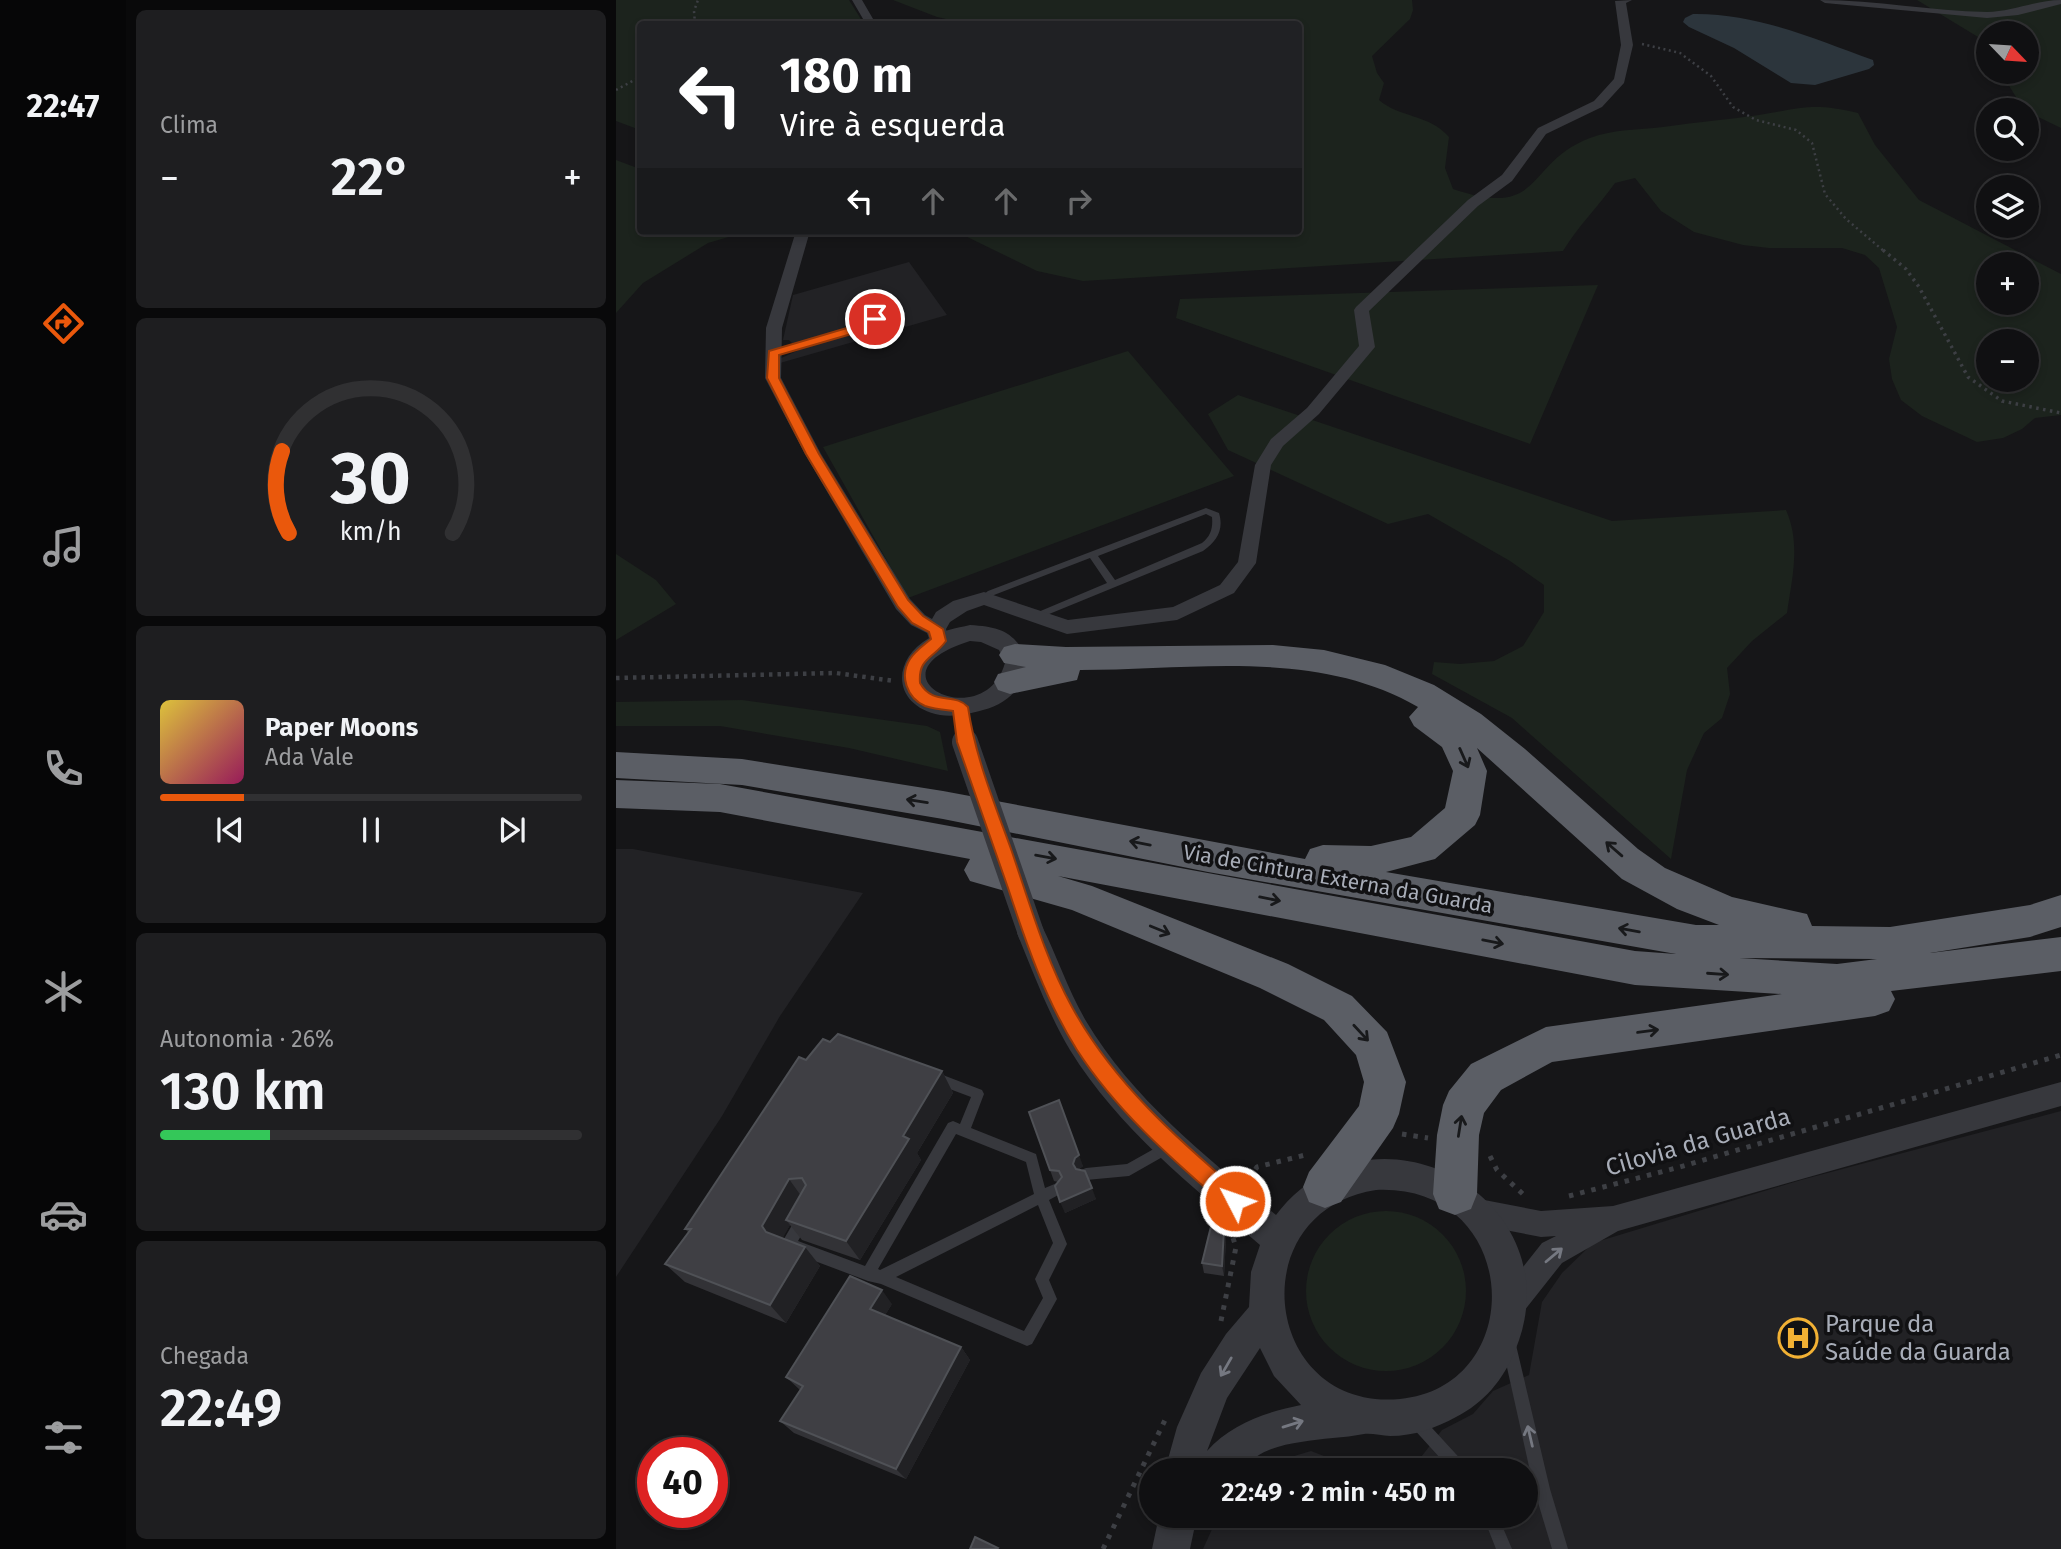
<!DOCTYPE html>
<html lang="pt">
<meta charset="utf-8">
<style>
:root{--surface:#101012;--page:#1e1e20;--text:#f1f3f6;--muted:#9c9d9f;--line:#303032;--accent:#ea580c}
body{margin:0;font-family:"Fira Sans",sans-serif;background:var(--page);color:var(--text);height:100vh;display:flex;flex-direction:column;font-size:26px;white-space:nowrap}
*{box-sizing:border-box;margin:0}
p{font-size:23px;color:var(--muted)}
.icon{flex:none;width:38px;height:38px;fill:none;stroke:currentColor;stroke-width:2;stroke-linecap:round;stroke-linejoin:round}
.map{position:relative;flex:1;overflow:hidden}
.side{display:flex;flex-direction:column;gap:10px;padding:10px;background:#09090a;width:490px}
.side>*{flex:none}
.hud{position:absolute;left:21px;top:21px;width:665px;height:214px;border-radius:7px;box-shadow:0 4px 10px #0003,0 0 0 2px var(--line);background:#202124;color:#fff;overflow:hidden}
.needle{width:46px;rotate:115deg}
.tools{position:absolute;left:1360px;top:21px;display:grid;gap:14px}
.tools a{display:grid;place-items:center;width:63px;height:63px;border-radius:50%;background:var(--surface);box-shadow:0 4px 10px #0003,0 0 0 2px var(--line);font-size:35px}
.speed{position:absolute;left:21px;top:1437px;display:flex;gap:14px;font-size:35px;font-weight:700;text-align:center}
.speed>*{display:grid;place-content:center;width:91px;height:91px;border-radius:50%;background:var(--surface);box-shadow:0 4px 10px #0003,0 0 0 2px var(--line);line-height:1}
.speed .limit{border:10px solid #d22;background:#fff;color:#111}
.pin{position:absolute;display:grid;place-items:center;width:60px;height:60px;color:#fff;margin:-30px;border:4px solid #fff;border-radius:50%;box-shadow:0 2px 7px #0007}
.me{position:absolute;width:77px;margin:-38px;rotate:311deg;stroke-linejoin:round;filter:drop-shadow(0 0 5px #0008)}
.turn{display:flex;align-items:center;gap:24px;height:147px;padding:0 28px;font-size:32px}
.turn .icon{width:91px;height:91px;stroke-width:2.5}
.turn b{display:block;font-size:49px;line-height:60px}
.lanes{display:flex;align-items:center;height:66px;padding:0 28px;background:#0003;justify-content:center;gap:35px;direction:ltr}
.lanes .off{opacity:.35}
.big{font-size:52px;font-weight:600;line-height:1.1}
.side .tile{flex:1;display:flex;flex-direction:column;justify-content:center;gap:10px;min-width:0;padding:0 24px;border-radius:10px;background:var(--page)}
.side .dial{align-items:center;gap:0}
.dial svg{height:182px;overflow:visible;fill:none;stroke:var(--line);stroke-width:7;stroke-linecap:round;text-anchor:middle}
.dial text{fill:var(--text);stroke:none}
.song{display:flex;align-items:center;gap:21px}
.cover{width:84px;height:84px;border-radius:10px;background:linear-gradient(135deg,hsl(50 70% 55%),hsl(330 70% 35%))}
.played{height:7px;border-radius:4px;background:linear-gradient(90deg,var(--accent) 20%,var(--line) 20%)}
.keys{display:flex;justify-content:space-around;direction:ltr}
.heat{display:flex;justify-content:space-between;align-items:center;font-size:38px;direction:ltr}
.charge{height:10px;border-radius:5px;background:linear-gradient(90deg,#34c759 26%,var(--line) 0)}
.trip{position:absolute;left:523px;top:1458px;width:399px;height:70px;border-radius:35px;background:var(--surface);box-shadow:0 4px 10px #0003,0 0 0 2px var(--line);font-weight:600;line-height:70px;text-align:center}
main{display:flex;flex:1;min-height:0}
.dock{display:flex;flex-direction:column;width:126px;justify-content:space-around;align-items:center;background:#060607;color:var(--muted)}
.dock .icon{width:49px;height:49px}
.dock .current{color:var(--accent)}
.dock b{font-size:32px;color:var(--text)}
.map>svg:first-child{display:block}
.built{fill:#222225}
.green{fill:#1c231d;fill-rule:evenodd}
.water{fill:#2c353c}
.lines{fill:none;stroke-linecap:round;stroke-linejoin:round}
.path-far3{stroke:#3d3f44;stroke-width:2.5;stroke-dasharray:2 3.5;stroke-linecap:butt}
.path-far2{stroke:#3d3f44;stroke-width:3.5;stroke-dasharray:2.5 4.5;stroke-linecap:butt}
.path-far1{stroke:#3d3f44;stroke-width:4.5;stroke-dasharray:3.5 5;stroke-linecap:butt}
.path{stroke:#3d3f44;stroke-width:5;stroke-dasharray:4.5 7;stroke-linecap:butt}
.service{fill:#37383d;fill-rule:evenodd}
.minor{fill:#37383d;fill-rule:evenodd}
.tertiary{fill:#37383d;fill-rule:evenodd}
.trunk{fill:#5b5e65;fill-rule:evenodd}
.tertiary-bridge{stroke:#37383d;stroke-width:26}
.wall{fill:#323236}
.shaded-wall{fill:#212124}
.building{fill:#3f3f44;stroke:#4f5156;stroke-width:2}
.oneway{stroke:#18191b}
.oneway2{stroke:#757881}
.route{fill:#ea580c;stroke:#983908;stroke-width:2}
.labels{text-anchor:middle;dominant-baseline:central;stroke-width:7;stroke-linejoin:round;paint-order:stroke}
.street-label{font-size:21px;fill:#a8adb8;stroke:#111113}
.near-street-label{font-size:24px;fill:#a8adb8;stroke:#111113}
.near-poi-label{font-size:24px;fill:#a8adb8;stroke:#111113;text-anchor:start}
</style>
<main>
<nav class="dock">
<b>22:47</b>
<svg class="icon current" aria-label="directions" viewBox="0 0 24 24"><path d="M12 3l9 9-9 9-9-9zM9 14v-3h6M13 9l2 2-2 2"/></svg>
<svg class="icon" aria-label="music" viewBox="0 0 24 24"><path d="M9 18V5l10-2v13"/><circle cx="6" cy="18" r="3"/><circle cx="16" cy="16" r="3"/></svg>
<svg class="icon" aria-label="phone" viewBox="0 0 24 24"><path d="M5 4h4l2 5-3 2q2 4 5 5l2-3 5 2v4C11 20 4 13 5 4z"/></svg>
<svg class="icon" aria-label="climate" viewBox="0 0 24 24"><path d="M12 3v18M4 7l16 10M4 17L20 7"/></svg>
<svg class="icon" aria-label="car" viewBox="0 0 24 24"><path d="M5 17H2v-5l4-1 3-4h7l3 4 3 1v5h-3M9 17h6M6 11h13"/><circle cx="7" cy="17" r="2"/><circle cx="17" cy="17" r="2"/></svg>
<svg class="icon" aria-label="filters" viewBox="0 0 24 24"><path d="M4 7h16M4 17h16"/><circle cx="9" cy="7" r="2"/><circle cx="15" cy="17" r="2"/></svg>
</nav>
<section class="side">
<div class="tile"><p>Clima</p>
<div class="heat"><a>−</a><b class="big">22°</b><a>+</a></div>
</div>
<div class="tile dial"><svg viewBox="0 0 100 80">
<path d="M14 69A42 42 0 1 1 86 69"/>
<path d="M14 69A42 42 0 0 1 11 33" stroke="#ea580c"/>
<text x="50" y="56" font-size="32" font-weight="700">30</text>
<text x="50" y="72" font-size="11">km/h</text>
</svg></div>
<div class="tile">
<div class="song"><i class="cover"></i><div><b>Paper Moons</b><p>Ada Vale</p></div></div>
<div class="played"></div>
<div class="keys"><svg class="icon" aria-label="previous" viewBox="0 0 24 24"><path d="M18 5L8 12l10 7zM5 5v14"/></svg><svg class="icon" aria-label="pause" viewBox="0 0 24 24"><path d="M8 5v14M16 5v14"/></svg><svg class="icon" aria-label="next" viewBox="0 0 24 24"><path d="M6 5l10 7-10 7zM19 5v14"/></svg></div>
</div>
<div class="tile"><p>Autonomia · 26%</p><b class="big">130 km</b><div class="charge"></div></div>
<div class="tile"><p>Chegada</p><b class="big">22:49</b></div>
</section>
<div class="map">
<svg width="1445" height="1549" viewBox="0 0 1445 1549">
<rect width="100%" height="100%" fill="#161618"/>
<path class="built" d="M293 262 331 315 164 363 163 359 183 350 173 340H167L177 295Z
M0 849H17L247 893 164 1016 106 1116 0 1277Z
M1445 1111V1549H587L602 1516H910V1470H795L826 1430 857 1414 877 1391 913 1375 926 1302 946 1273 977 1243 1185 1180Z
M695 1451 731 1465 775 1470H632Z"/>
<path class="green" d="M0 0H233L248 24H24V130L0 121Z
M277 0H796L797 10 794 19 756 56 761 73 768 83 763 100C784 118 813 114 833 137L829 168 837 189C929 220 908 163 974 138 998 129 1022 130 1047 127 1079 122 1111 120 1143 115 1185 108 1198 102 1242 113L1259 145 1303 200 1445 274V415L1419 418 1406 429 1387 438 1361 442 1306 416 1285 400 1276 379 1273 359 1281 327 1263 268 1249 255 1226 248H1153L1127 245 1078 232 1045 211 1019 178 999 183C982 207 962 226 947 251L467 281 421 271 339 231H682V24H353L321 17ZM1372 264H1410V303H1372ZM1372 341H1410V380H1372Z
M1301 0H1445V128L1408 110 1392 84 1391 72H1410V33H1372V43Z
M0 160 24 169V231H133L92 243 27 283 0 313Z
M982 285 914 444 560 318 564 299Z
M512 351 618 476 292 598 207 447Z
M622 395 996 521 1170 510C1185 544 1176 578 1171 613L1136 641 1111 668 1114 694 1106 718 1088 733 1071 770 1055 859 896 718 816 674 818 662 844 664 878 661 907 646 928 612V585L894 561 812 514 772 524 612 450 592 414Z
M0 554 40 580 60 604 0 640Z
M126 700 311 726 324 732 332 771 233 748 104 726H0V702Z
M690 1291a80 80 0 1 1 160 0a80 80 0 1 1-160 0Z"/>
<path class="water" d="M1077 14C1141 13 1198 39 1257 60L1258 65 1253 69 1199 85 1175 83 1118 48 1073 27 1067 22 1069 18Z"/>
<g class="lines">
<path class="path-far3" d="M79 24 78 11 82 0
M1026 44 1064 53 1095 76 1117 107 1140 120 1180 130 1196 143 1209 194 1230 219 1269 252
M0 90 24 77"/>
<path class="path-far2" d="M1267 250 1290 269 1303 287 1352 377 1386 401 1445 413"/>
<path class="path-far1" d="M0 678 220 673 278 681"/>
<path class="path" d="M786 1134 812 1138
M874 1156 881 1170 909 1196
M633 1179 641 1167 693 1154
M953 1196 1064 1167 1445 1055
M605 1321 620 1247 617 1238
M487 1549 549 1420"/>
<path class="service" d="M246 299H252L263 319 256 326 160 355H157L153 353 250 322 255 319 245 301Z
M590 508 603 513C608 530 601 541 587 551L421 619H415L413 617 415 615 491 583 474 558 378 595 371 600H365L363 598 372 591ZM590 514 596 517C597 528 595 536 586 543L499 580 482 556Z
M319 1072 366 1090 368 1094 355 1128 420 1154 429 1188 441 1183 446 1185 448 1189 446 1193 433 1200 451 1244 433 1280 441 1299 416 1344 411 1346 265 1284 252 1281 167 1249 165 1244 182 1215 187 1213 192 1215 194 1220 182 1241 249 1266 332 1123 337 1121 344 1124 355 1097 315 1082 313 1078 315 1074ZM340 1134 410 1162 418 1194 264 1270 262 1269ZM422 1205 437 1243 419 1279 427 1298 408 1331 280 1277Z
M552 1141 557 1143 558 1147 557 1151 513 1176 470 1180 465 1178 463 1174 465 1170 470 1168 511 1164Z
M893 1338 898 1340 900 1345 934 1489 952 1549H936L918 1489 886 1345 888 1340Z
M800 1414 805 1416 850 1465 853 1470H835L795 1426 793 1421 795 1416Z
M867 1516H882L896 1549H880Z"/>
<path class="minor" d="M236 0H246L260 24H250Z
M1016 0 1010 3 1017 45 1008 83 986 107 930 134 896 181 862 206 753 311 759 347 703 414 667 446 655 465 640 563 618 593 561 620 451 634 368 605 351 611 334 622 330 629 333 641 330 646H316L311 633 295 625 280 609 189 454 149 378 150 328 180 231H194L166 328 165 378 205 454 294 599 309 615 316 619 320 612 337 601 368 592 452 620 557 607 604 585 622 562 639 465 655 439 691 408 743 346 738 310 740 307 852 200 886 175 922 128 978 101 998 79 1005 45 999 1Z
M1204 0C1260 0 1315 11 1371 12 1396 12 1420 0 1445 0V4L1402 15 1371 18 1209 3Z
M1445 1082V1106L1002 1231 946 1263 904 1316 894 1320 884 1316 880 1306 884 1296 926 1243 940 1236 925 1237 863 1225 854 1221 850 1212 854 1203 863 1199 925 1211 997 1206Z"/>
<path class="tertiary" d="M354 625C387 627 400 633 413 663 407 688 391 704 367 710 352 714 339 717 324 715 277 706 274 661 313 638 324 631 341 628 354 625ZM354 641 365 642 383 650 389 663C368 737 245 675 354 641Z
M415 921 425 924C441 956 452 990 470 1021 517 1100 591 1157 660 1215 758 1086 962 1200 899 1351 887 1380 868 1403 840 1417 820 1428 798 1436 774 1436 766 1436 756 1433 748 1434 728 1438 706 1438 685 1442 670 1444 653 1448 640 1457 635 1460 629 1468 624 1470 615 1473 562 1470 549 1470L561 1427 585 1373 610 1334 633 1307 635 1272 644 1245C576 1186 502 1128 454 1050 432 1013 417 972 401 933L405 924ZM760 1190C905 1183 915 1386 784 1399 647 1412 623 1211 760 1190ZM644 1348 658 1376 685 1405C650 1412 615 1424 591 1451L611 1398Z
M543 1516H581L574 1549H536Z"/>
<path class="trunk" d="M399 644 450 647 657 645 708 650 769 665 818 685 865 714 909 749 1022 849 1049 868 1116 897 1191 914 1196 926 1274 927 1414 905 1445 895V927L1414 937 1314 953 1445 937V971L1275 991 1279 999 1273 1011 1259 1016 936 1062 885 1090 868 1113 863 1135 861 1194 855 1209 839 1215 823 1209 817 1194 821 1135 827 1105 833 1091 855 1064 930 1027 1166 994 1019 985 442 876 476 886 672 964 736 996 771 1032 790 1082 783 1114 777 1128 725 1202 709 1208 693 1202 687 1187 693 1172 743 1106 748 1082 740 1055 708 1020 644 988 456 910 354 881 348 870 354 859 104 812 0 808V780L104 784 1019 951 1060 954 592 872 327 819 126 785 0 778V752L126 759 327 791 689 859 694 849 707 845 755 846 795 837 829 808 837 771 826 747 798 726 793 717 802 707C701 648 575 670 464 670L461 680 394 694 382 690 378 682 382 674 410 667 388 663 383 655 388 647ZM861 748 1006 879 1061 909 1103 925H1080L770 872 819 859 859 825 864 815 871 771ZM1123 958 1261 959 1221 964Z"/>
<path class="tertiary-bridge" d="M349 742 415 933"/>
</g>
<path class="wall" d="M214 1042 326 1071 337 1093 301 1153 305 1160 244 1260 186 1240 174 1225 166 1238 189 1247 204 1266 170 1323 69 1282 49 1264 73 1233 69 1229 190 1060Z
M413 1112 467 1166 462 1170 480 1199 449 1213 442 1182 438 1181Z
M609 1209 611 1220 608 1276 588 1273 586 1263Z
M276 1304 269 1315 345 1347 354 1360 290 1479 178 1433 164 1421 184 1390 170 1377Z"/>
<path class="shaded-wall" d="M326 1071 337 1093 301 1153 305 1160 244 1260 230 1241 287 1136Z
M463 1155 467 1166 463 1169 461 1175 457 1164 459 1158Z
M173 1179 188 1200 170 1220 174 1225 163 1245 150 1232 146 1226Z
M476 1188 480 1199 449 1213 444 1202Z
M609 1209 611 1220 608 1276 606 1266Z
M189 1247 204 1266 170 1323 154 1305Z
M266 1290 276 1304 264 1323 254 1309Z
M345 1347 354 1360 290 1479 280 1469Z"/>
<path class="building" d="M222 1034 326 1071 287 1136 293 1139 230 1241 170 1220 190 1185 186 1178 173 1179 146 1226 150 1232 189 1247 154 1305 49 1264 75 1229H69L183 1057 190 1060 207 1039 214 1042Z
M443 1100 463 1155 459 1158 457 1164 460 1169 469 1171 476 1188 444 1202 439 1186 446 1177 443 1171 434 1170 413 1112Z
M601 1202 609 1209 606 1266 586 1263Z
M234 1276 266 1290 254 1309 345 1347 280 1469 164 1421 187 1386 170 1377Z
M359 1537 382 1548 381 1549H354Z"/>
<defs><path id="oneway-shaft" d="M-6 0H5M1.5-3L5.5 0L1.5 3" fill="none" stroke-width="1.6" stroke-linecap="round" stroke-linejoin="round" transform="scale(1.75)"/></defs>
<g class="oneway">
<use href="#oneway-shaft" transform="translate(848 758) rotate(66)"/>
<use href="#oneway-shaft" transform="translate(301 801) rotate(-171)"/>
<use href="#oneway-shaft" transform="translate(524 843) rotate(-169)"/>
<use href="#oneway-shaft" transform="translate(998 849) rotate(-139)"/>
<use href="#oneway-shaft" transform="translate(430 857) rotate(10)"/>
<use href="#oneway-shaft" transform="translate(654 899) rotate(11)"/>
<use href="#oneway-shaft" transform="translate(544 930) rotate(22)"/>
<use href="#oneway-shaft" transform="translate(1013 930) rotate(-170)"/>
<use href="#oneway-shaft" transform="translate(877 942) rotate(11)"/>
<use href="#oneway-shaft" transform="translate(1102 974) rotate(4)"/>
<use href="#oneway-shaft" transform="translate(1032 1031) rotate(-8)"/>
<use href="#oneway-shaft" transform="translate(745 1033) rotate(47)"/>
<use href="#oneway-shaft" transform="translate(844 1126) rotate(-81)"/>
</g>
<g class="oneway2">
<use href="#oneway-shaft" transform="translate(938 1255) rotate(-40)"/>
<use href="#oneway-shaft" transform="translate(610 1367) rotate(120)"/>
<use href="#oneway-shaft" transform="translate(677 1424) rotate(-17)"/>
<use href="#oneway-shaft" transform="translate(914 1436) rotate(-103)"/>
</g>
<path class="route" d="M259 316 263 317V322L249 330 163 355V378L203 454 292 600 307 616 327 629 330 641C317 659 302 658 304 683 317 706 339 692 352 707 359 756 378 802 395 849 413 901 429 958 456 1007 497 1082 561 1139 626 1194L629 1201 626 1208 619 1211 612 1208C557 1160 501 1112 461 1050 430 1001 410 943 392 888 375 839 358 791 341 742L337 711C329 710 318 709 309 706 291 698 283 676 294 659 299 651 308 645 315 639L313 632 296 623 282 607 190 454 151 378 153 351 241 325Z"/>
<defs>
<g id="hospital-ring" transform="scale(2.0125)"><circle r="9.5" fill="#111113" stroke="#f2b134" stroke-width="1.5"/><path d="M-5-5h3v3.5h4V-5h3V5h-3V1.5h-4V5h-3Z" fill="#f2b134"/></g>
</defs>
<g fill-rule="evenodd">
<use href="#hospital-ring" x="1182" y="1338"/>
</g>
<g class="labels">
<g class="street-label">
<text transform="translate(722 879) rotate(10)">Via de Cintura Externa da Guarda</text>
</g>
<g class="near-street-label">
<text transform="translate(1082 1142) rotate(-16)">Cilovia da Guarda</text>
</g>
<g class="near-poi-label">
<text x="1209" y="1324">Parque da<tspan x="1209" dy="28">Saúde da Guarda</tspan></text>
</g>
</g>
</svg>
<div class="tools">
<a><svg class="needle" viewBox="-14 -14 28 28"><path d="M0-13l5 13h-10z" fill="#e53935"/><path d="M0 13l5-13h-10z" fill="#9c9d9f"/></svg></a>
<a><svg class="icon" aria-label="search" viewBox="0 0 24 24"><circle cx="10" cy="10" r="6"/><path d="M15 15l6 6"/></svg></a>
<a><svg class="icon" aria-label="layers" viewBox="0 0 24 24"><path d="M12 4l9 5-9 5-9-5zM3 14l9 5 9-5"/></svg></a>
<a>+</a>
<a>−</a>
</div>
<div class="speed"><div class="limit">40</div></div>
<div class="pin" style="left:259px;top:319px;background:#d93025"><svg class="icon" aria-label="arrive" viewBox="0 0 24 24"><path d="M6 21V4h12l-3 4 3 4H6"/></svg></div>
<svg class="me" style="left:619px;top:1201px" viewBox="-20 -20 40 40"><circle r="17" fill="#ea580c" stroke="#fff" stroke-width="3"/><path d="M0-11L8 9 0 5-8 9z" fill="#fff"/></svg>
<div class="trip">22:49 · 2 min · 450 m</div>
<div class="hud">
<div class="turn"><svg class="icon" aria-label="left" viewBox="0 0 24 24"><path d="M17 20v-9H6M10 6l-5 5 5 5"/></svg><div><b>180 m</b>Vire à esquerda</div></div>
<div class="lanes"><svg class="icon" aria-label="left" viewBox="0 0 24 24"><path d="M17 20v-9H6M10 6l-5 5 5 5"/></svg><svg class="icon off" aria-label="ahead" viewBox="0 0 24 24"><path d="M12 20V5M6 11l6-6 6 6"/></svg><svg class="icon off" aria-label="ahead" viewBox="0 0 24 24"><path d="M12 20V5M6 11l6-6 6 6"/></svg><svg class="icon off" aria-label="right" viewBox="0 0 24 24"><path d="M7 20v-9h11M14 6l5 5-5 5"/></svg></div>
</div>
</div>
</main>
